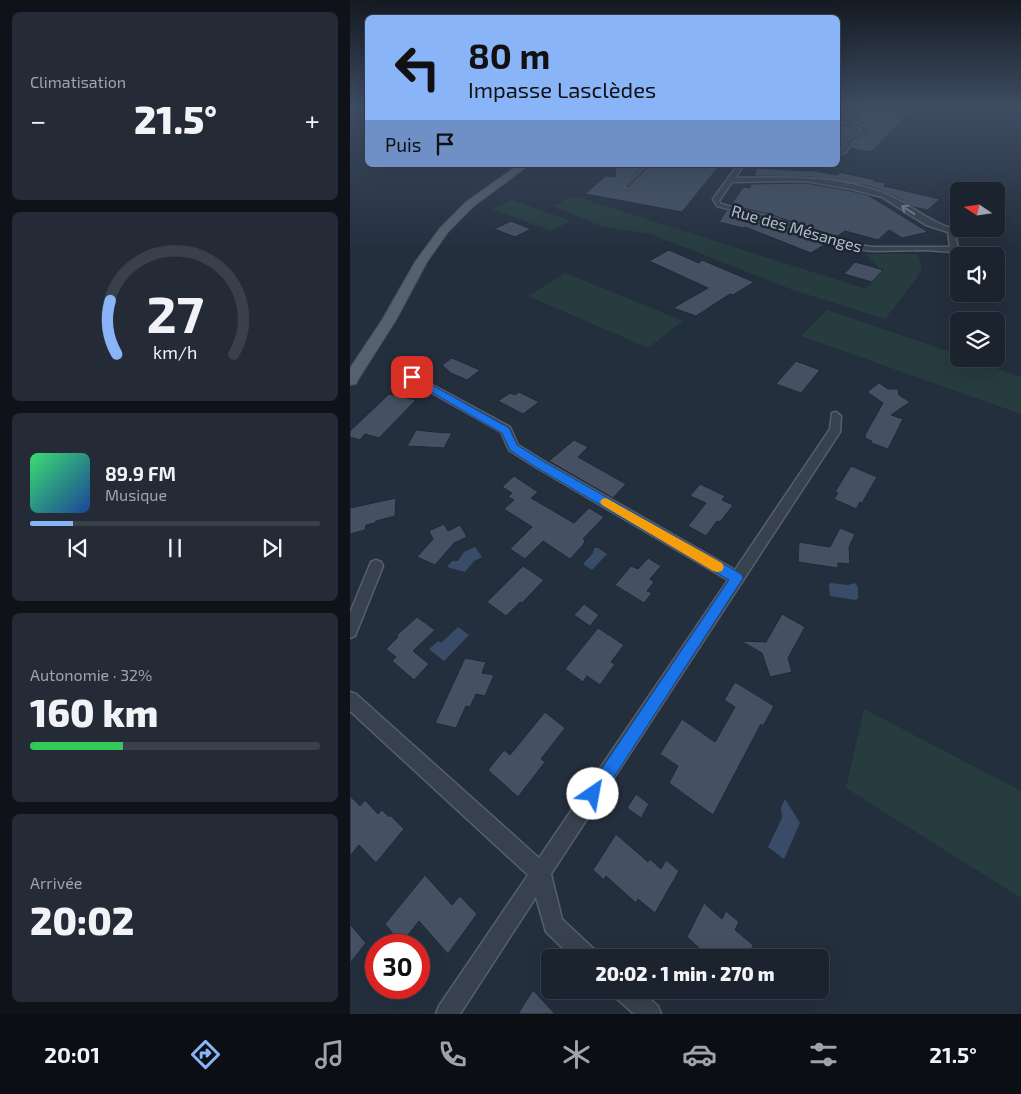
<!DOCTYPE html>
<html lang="fr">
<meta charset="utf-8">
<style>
:root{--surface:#1b232e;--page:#242b36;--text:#f1f3f6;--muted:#a0a4aa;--line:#39404a;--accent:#8ab4f8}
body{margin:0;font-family:"Exo 2",sans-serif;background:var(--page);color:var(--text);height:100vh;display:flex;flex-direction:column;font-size:19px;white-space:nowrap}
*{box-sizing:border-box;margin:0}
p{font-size:16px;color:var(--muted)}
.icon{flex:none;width:28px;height:28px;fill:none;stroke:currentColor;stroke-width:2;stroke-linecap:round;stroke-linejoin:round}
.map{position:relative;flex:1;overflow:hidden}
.panel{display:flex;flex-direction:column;gap:12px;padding:12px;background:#0f1319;width:350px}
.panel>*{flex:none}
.banner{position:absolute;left:15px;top:15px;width:475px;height:152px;border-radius:8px;box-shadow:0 5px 20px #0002,0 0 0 1px var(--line);background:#8ab4f8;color:#111;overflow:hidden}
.needle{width:32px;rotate:283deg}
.buttons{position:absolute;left:600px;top:182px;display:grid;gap:10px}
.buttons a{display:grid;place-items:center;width:55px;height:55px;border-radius:8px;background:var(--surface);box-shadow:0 5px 20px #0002,0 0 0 1px var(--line);font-size:25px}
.speed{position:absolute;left:15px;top:934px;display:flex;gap:10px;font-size:25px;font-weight:700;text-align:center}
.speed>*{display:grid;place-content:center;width:65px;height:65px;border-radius:50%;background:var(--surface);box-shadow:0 5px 20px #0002,0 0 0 1px var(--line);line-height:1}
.speed .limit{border:8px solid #d22;background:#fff;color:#111}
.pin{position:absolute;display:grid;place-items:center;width:42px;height:42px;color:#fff;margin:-21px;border-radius:10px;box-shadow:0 2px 8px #0006}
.me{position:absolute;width:55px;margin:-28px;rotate:33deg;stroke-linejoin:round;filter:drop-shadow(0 0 4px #0008)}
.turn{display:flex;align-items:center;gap:18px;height:105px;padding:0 20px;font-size:22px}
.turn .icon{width:65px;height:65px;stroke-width:2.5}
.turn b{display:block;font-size:35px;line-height:42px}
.then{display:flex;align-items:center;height:48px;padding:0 20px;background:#0003;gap:10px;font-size:19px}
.big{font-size:38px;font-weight:800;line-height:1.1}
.panel .tile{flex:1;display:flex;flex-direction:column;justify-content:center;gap:8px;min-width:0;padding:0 18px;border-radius:8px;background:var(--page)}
.panel .dial{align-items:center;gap:0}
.dial svg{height:130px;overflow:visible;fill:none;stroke:var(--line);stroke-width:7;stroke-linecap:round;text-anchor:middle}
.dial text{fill:var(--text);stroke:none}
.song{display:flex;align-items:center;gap:15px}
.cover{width:60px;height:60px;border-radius:8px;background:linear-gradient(135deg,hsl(140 70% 55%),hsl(220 70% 35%))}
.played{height:5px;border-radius:2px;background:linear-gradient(90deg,var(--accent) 15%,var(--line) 15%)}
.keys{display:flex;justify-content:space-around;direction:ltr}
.heat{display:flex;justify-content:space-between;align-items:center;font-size:28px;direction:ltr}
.charge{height:8px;border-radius:4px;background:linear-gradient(90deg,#34c759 32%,var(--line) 0)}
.trip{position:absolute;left:191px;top:949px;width:288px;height:50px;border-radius:8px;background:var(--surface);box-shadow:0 5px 20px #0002,0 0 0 1px var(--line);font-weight:800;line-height:50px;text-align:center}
.tab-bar{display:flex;height:80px;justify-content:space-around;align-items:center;background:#0b0e12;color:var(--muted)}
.tab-bar .icon{width:35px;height:35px}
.tab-bar .current{color:var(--accent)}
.tab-bar b{font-size:22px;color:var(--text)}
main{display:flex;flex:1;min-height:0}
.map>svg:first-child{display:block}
.green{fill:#263c3f}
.water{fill:#394c67}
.building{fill:#455162;stroke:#1f2835}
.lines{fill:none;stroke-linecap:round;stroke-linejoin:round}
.street-casing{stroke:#565f6c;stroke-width:3}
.primary-casing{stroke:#414a57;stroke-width:2}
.street{fill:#38414e;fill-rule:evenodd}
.primary{fill:#56606e;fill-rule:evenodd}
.oneway{stroke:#7c8592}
.route{fill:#1a73e8;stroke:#114b97}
.slow{fill:#f59e0b}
.labels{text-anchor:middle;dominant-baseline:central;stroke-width:5;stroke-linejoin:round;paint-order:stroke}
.far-street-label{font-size:16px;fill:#b4bcc9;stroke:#1d2633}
</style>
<main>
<section class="panel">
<div class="tile"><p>Climatisation</p>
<div class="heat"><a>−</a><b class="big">21.5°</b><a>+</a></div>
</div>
<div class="tile dial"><svg viewBox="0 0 100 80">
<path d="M14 69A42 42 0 1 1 86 69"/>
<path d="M14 69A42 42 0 0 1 10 36" stroke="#8ab4f8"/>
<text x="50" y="56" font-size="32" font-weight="700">27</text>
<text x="50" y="72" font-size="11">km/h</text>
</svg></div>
<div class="tile">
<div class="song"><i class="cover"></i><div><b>89.9 FM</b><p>Musique</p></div></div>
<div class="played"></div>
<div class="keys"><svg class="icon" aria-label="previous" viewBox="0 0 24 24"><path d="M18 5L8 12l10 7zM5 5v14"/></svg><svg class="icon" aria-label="pause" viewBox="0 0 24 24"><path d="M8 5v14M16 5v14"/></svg><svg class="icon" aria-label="next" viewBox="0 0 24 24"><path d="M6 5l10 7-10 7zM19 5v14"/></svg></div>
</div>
<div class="tile"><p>Autonomie · 32%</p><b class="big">160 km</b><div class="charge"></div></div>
<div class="tile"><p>Arrivée</p><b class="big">20:02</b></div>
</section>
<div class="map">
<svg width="671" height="1014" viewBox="0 0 671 1014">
<rect width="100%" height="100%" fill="#242f3e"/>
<path class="green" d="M224 196 516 289 532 271 515 254H568L572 268 566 279 535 319 443 290 301 234 253 227 203 206Z
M162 200 221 221 201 231 142 209Z
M215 273 333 321 298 348 178 296Z
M477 310 609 355V359H619L671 377V414L451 336Z
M514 709 671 791V898L496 788Z"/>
<path class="water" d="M125 547 132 557 124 561 115 572 97 567 102 561H108L114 552Z
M244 548H248L257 554 242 570 233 564 243 553Z
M481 583 498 585 505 583 508 587V598L506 600 480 596 479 584Z
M108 627 119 635 94 661 79 649 88 641 91 643Z
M435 799 450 823 434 859 418 847 432 818 431 808Z"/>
<path class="building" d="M551 107H564L521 152 500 148 503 143 522 132 504 114Z
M488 124 504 127 510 131 497 138 492 147 488 146Z
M266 165H294L274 185 275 190 280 189 305 165H370L332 212 235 194 255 176 265 177Z
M407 168 459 171 460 170 488 175V172L525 180 524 181 536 183 534 186 590 199 578 210 563 207 545 196 518 186 461 177 404 176Z
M455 183 501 191 522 196 518 195 578 232 552 238 539 230 528 240 495 231 486 237 422 215 381 205 393 187 400 188 401 184Z
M377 210 416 221 477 243 461 253 395 227 393 228 369 222Z
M161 221 181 229 165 237 144 229Z
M319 250 349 263 352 260 404 282 383 295 380 294 346 316 323 308 358 288 299 261Z
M505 262 520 266 533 270 522 282 494 274Z
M102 358 130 370 117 380 101 373 92 365Z
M446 361 470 370 451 393 426 384Z
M529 383 538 389H548L549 395 560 402 541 415 553 419 538 449 521 443 522 441 515 438V435L533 403 517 392Z
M169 392 189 402 173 414 148 401 160 393 165 395Z
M39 394 66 400 29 438 15 434 10 440 0 437V431Z
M66 430 85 432 102 433 94 448 57 446Z
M224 440 238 447 228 457 276 484 263 498 199 461Z
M501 466 527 477 512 503 510 502 506 509 484 499 488 493 485 492Z
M164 476 188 492 181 498 224 523 239 508 254 517 233 539 235 541 233 545 220 559 193 541 175 559 160 549 182 527 154 509 164 500 158 497 162 493 152 487Z
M350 484 375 496 372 500 383 505 370 522 367 521 356 536 338 526 356 503 340 496Z
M46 498 45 516 26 521 25 523 16 525 15 530 0 534V508Z
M94 524 98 531 110 525 117 537 104 543 85 565 67 557 83 539 79 531Z
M490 528 505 534 499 547 500 564 488 563V568L448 562 449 542 480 547Z
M298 558 311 566 300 579 304 582 297 591 302 593 294 603 265 585 281 566 288 569Z
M173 566 194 580 172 603 170 602 156 616 137 602Z
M234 604 249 615 240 626 224 615Z
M432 614 455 627 438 658 442 672 420 677 412 653 391 641 416 642Z
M67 617 85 630 63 651 79 664 64 680 42 661 46 657 36 649 48 637 47 635Z
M248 628 274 645 261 662 265 664 250 685 237 676 233 682 215 669Z
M115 658 136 662 132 673 144 675 135 696 126 694 120 707 116 706 106 728 85 723Z
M385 682 424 706 413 726 411 724 363 815 319 783 328 766 310 754 332 719 365 742 385 707 374 700Z
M195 712 215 728 191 759 195 762 168 797 138 770 154 750 160 755Z
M286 794 299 804 291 818 277 808Z
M0 796 10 806 15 800 28 814 32 810 39 817 40 815 54 829 26 863 9 845 0 856Z
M266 834 298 862 300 859 311 869 316 860 329 871 305 913 288 899 286 903 256 876 254 880 243 870Z
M75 875 102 905 110 896 127 914 98 954 69 921 51 944 35 924Z
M354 903 372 919 376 911 389 922 385 930 403 945 398 958H360L337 937Z
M0 924 16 943 0 963Z
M183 990 205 1014H168Z"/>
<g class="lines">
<g class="street-casing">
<path id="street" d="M489 107H494L497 113 492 119 509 123 520 131 502 142 496 152 488 155V151L492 150 498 140 513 131 505 125 488 121V118L492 113Z
M297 165H303L279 188H275V186Z
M388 165H394L385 178C435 177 488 175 536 194 558 203 575 219 600 228L609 220V227L605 231 608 250 604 252 574 250 523 251 498 248 417 219 367 206 363 199ZM455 181 501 189 532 197 576 225 598 232 600 247H523L499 244 421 217 371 204 369 201 382 182Z
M51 368 160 427 168 445 192 460 385 570 480 429 482 413 486 412 491 416 490 432 201 874 212 919 246 951 249 958H223L196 932 186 897 110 1014H86L89 1006 178 875 0 711V692L6 694 189 858 378 580 184 466 159 450 151 432 47 373 46 371Z
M26 560 31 562 33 566 5 636 0 638V613L21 562Z
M263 990H290L308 1006 311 1014H284L266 998Z"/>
</g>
<g class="primary-casing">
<path id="primary" d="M168 165H179L124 206 98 232 77 262 46 320 8 380 6 384 0 385V368L32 320 65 262 90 228 116 202Z"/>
</g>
<use href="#street" class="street"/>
<use href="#primary" class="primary"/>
</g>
<defs><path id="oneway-shaft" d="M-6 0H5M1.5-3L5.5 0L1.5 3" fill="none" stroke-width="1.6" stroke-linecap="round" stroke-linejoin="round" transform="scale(1.25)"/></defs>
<use class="oneway" href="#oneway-shaft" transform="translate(558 210) rotate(-148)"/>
<linearGradient id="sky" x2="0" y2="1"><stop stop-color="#141a22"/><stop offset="0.43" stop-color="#3f4d63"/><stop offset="1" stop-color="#3f4d63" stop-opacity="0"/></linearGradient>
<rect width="671" height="249" fill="url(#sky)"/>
<path class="route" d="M62 374 159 428 167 445 191 460 391 574 393 578 249 800 243 803 238 800 235 794 238 789 379 580 184 466 160 450 152 433 59 379V375Z"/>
<path class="slow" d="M256 498 372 563 374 567 372 571 367 572 363 571 252 505 250 502 252 499Z"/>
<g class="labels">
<g class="far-street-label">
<text transform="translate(447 228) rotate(16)">Rue des Mésanges</text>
</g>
</g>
</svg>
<div class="buttons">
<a><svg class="needle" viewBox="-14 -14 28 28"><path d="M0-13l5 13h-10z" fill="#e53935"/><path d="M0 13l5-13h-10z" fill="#a0a4aa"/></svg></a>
<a><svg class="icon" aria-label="sound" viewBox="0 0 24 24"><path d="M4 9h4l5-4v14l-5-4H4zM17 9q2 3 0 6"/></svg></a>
<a><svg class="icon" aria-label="layers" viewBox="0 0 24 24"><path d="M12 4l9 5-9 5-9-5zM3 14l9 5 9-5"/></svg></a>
</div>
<div class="speed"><div class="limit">30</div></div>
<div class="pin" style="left:62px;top:377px;background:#d93025"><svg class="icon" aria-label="arrive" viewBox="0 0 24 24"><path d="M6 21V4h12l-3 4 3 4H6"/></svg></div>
<svg class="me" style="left:243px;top:794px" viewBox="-20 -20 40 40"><circle r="19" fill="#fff"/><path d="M0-13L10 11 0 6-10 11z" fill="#1a73e8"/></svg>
<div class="trip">20:02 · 1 min · 270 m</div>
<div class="banner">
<div class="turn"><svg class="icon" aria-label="left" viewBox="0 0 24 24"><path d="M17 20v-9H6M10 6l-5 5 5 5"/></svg><div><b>80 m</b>Impasse Lasclèdes</div></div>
<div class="then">Puis<svg class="icon" aria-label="arrive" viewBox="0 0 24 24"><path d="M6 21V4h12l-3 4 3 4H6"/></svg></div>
</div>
</div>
</main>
<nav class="tab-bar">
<b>20:01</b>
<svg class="icon current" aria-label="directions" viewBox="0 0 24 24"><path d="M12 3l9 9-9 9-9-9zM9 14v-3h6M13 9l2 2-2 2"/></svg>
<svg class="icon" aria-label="music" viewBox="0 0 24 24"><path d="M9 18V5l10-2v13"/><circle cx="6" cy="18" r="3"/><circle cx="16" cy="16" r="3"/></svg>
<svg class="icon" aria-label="phone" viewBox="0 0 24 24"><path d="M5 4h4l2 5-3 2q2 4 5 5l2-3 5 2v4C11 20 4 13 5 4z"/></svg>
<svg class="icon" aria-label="climate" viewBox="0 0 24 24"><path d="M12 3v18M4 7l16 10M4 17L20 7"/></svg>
<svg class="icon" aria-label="car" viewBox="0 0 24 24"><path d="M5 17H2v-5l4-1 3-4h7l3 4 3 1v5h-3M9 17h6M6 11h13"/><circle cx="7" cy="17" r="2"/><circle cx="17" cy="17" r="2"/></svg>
<svg class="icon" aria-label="filters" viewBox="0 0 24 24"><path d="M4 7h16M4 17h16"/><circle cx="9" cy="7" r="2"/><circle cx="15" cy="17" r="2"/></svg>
<b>21.5°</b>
</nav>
